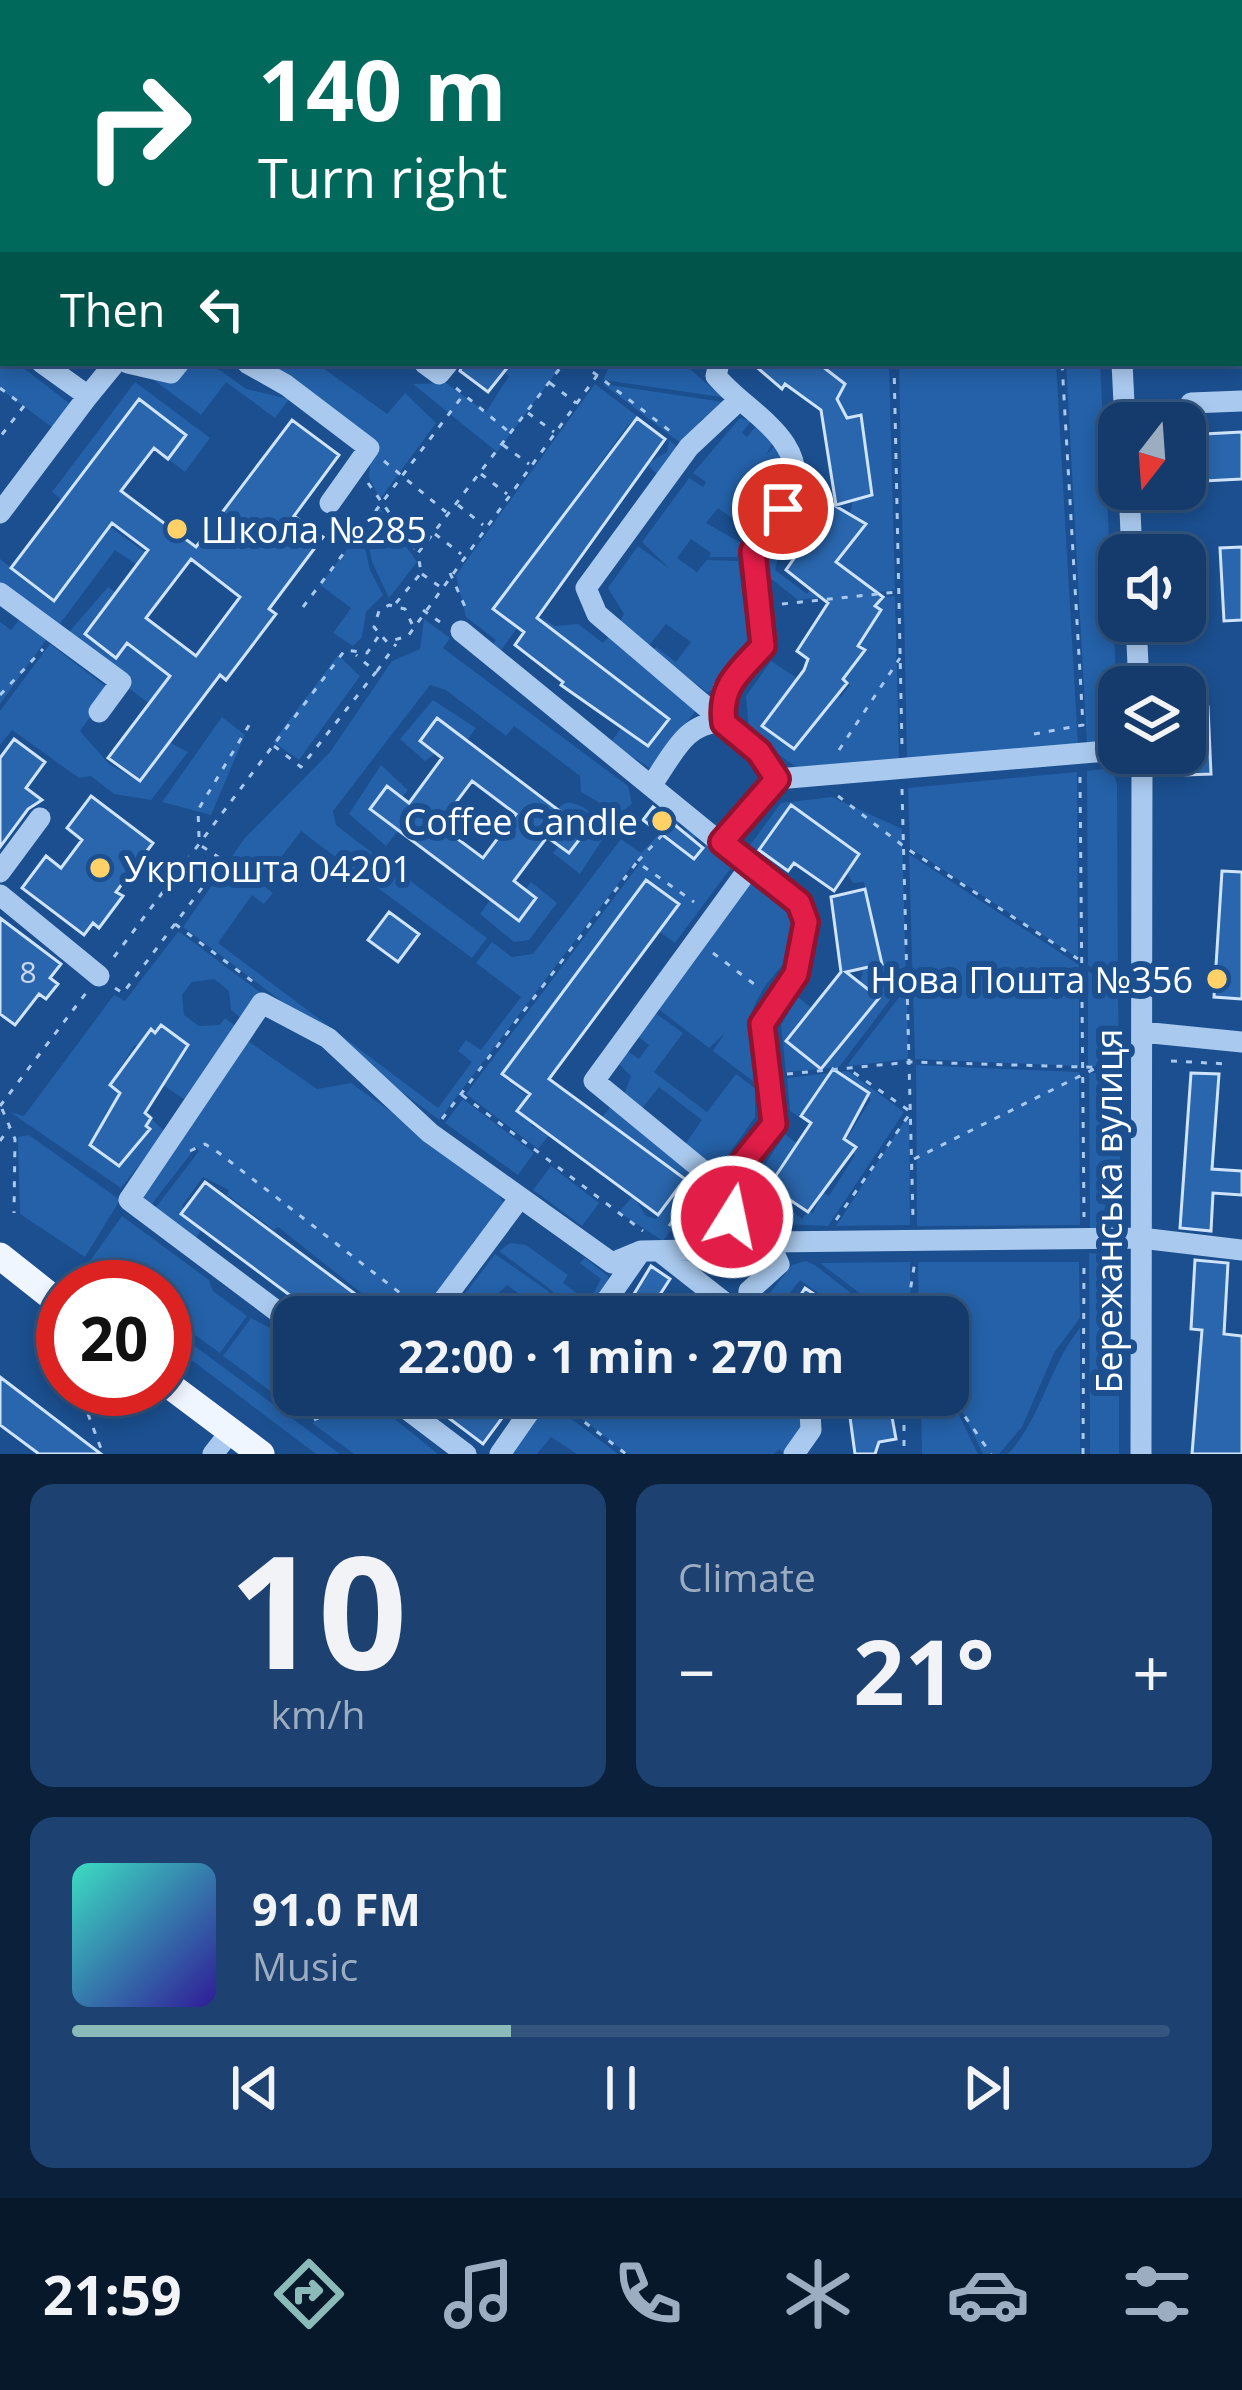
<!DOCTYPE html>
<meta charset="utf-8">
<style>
:root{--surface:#143b6b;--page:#1d4271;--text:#f1f3f6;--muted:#9dadc1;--line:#33557e;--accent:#8bbbb9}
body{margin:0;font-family:"Open Sans",sans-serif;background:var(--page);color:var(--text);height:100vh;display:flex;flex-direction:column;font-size:45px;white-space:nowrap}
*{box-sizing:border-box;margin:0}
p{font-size:39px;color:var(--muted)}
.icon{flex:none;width:66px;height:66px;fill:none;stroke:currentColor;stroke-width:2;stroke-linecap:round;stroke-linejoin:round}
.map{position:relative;height:1454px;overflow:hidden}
.sheet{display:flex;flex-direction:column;gap:30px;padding:30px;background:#0b203b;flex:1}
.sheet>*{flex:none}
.banner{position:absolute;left:0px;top:0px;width:1242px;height:366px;box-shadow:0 6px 18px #0003,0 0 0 3px var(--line);background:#00695c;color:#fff;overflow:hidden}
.needle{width:78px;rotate:197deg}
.tools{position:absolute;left:1098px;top:402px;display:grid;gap:24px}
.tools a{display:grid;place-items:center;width:108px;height:108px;border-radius:24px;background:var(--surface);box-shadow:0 6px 18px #0003,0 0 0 3px var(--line);font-size:60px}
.speed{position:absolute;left:36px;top:1260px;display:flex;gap:24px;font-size:60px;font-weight:700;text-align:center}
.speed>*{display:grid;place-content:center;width:156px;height:156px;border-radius:50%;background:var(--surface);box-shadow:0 6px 18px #0003,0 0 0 3px var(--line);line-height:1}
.speed .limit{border:18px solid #d22;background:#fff;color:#111}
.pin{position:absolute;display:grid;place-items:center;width:102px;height:102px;color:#fff;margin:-51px;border:6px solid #fff;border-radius:50%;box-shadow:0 3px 12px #0007}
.me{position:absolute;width:132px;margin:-66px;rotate:10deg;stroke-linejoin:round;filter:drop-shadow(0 0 9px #0008)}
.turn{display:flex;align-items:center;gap:42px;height:252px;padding:0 60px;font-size:54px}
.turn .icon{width:156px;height:156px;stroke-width:2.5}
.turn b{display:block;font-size:84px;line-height:102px}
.then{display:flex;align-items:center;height:114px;padding:0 60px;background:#0003;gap:24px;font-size:45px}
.big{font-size:90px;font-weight:700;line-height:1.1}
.sheet .card{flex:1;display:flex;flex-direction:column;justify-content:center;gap:18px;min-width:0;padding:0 42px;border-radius:24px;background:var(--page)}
.sheet .dial{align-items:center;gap:0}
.dial b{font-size:156px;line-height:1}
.song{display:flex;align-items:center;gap:36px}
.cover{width:144px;height:144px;border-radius:18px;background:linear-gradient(135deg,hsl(170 70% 55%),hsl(250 70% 35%))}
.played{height:12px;border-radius:6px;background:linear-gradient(90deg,var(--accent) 40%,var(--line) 40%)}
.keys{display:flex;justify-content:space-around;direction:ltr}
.heat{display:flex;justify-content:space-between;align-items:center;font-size:66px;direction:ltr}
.sheet .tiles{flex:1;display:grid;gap:30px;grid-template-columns:1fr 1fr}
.card:last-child{grid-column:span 2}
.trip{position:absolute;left:273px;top:1296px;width:696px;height:120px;border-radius:24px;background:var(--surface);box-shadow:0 6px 18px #0003,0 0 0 3px var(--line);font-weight:700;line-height:120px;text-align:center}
.menu{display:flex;height:192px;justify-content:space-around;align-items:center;background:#08182b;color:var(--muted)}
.menu .icon{width:84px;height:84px}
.menu .on{color:var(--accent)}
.menu b{font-size:54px;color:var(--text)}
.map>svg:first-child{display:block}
.green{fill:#2461a8}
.building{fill:#2a66ad;stroke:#cfe3fa;stroke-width:3;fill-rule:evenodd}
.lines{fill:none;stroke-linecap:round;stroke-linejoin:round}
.path{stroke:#a9c9ee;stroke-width:3;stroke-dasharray:6 9;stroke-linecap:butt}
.minor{stroke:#a9c9ee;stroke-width:21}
.major{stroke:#f0f6ff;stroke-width:27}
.route-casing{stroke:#92132f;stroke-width:30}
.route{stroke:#e11d48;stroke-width:21}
.poi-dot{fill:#ffd166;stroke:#1b4f8f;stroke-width:4.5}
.labels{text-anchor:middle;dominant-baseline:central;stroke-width:12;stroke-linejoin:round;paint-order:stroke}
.number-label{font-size:30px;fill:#cad9ea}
.poi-label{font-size:36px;fill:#fff;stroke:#1b4f8f;text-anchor:start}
.street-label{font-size:36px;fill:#fff;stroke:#1b4f8f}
</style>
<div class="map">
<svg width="1242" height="1454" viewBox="0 0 1242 1454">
<rect width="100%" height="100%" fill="#1b4f8f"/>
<path class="green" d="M0 350 3 363H17L74 407 56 430 0 389Z
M210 363 246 389 289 399 275 418 226 382 201 415 144 373Z
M272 363H316L387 414 405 393 436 423 380 499 369 477 371 456 267 371Z
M501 363H563L497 452 413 384 446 383 486 412 509 376 498 367Z
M611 363H683L722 397 603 380Z
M809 363H889L895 590 877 592 857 578 839 595 798 600 769 577 766 551 779 532 801 547 784 561 778 558 775 570 807 594 849 520 853 500 866 497 854 416H843Z
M899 363H1056L1078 745 907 762Z
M1066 363H1100L1119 733 1110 741 1087 744Z
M135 382 210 438 185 472 168 459 186 434 139 399 62 500 52 492Z
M595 384 675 445 678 451 659 476 647 464 667 452 669 442 637 418 628 425 493 609 517 628 497 656 489 651 496 640 466 617 456 575Z
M603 384 723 402 715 418 702 419 683 445Z
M740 418 751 421 742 433 747 437 757 425 775 438 766 455 778 443 785 487 750 541 736 530 740 524 718 508 706 523 741 543 737 557H709L711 553 691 539 677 558 697 572 707 560 738 561 749 645 717 689 707 692 653 651 656 647 676 662 691 642 666 624 647 648 619 623 624 614 608 588 638 546 670 569 642 542 689 478 703 487 706 482 693 473Z
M379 507 417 562 389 598 372 562 365 526Z
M105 523 146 553 137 565 115 550 59 625 0 591V559L54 600 100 542Z
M361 531 370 570 383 595 366 612 362 637 353 646 333 633 351 608 320 585Z
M108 587 115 592 85 634 116 658 127 643 171 676 150 704 74 647 69 632Z
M895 596 899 758 796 767 749 733 746 696 771 661 797 678 761 725 795 749 819 711 824 714 834 693 841 697 850 685 844 680 865 651 856 643 870 630 863 624 880 610 876 606 882 597Z
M534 614 555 626 578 624 603 643 610 635 702 703 650 768 610 743 622 727 648 746 668 719Z
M424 619 450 638 443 648 628 786 632 804 619 814 581 792 580 776 514 726 506 736 446 690 430 685 333 811 336 825 375 855 361 876 301 831 261 884 273 893 264 904 252 895 218 943 438 1108 472 1062 458 1051 466 1040 481 1050 521 997 476 963 492 942 512 957 533 954 621 839 641 853 674 818 679 823 667 841 675 846 687 830 696 836 686 853 695 858 706 844 733 865 675 943 657 930 672 918 669 914 504 1078 535 1102 531 1126 550 1134 538 1149 466 1094 641 862 636 860 439 1120 183 927 244 839 330 752 392 661 420 649Z
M19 620 46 640 0 704V622L11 630Z
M50 644 105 686 106 695 80 731 109 764 139 781 169 742 188 752 151 800 114 794 91 776 79 778 12 730 0 745V711Z
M338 655 360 676 299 760 273 742Z
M433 700 476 728 467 740 437 718 419 741 435 754 425 761 400 739Z
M222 717 245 735 211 815 162 802Z
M381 765 408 790 402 797 386 786 369 808 398 831 386 846 349 814Z
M1112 768 1117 784 1118 985 1088 965 1087 771Z
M1077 772 1078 958 910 848 908 788Z
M832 797 902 829 906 979 839 1067 786 1072 781 1025 798 997 814 1010 806 1022 801 1019 794 1029 798 1032 859 988 864 966 876 953 864 882 853 883 842 865 788 852 778 865 750 845 781 803Z
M565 803C580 800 603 819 606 834L580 874 553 853 559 845 570 853 586 832 557 809Z
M909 854 1079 965V1066L915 1059Z
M381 859 487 938 472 958 366 879Z
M531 882 557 903 529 940 514 942 480 914 490 900 519 921 536 899 525 890Z
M758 883C844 950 770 952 751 1015 745 1033 753 1062 754 1082L713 1051 725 1033 709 1048 656 1007 749 884Z
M178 932 181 933 436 1124 270 1004 251 1026 231 1010 229 991 214 979 192 982 182 995 184 1015 199 1026 220 1025 225 1018 246 1034 187 1101 163 1085 188 1045 161 1025 143 1039 142 1050 135 1045 109 1085 121 1095 105 1113 112 1119 102 1122 90 1145 119 1166 150 1130 146 1126 152 1119 165 1132 121 1188 10 1112 24 1116 114 995 125 1001Z
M1088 971 1118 990 1119 1067 1088 1066Z
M907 987 908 1059 850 1066 848 1064Z
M654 1012 683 1033 654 1072 707 1112 736 1074 755 1088V1117L716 1172 684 1146 702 1120 659 1087 640 1111 624 1095 631 1076 619 1064 626 1050 639 1059 649 1045 636 1035Z
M248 1041 317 1089 351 1083 492 1184 506 1207 487 1243 474 1240 444 1302 430 1297 440 1305 431 1317H392L278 1227 274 1230 227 1195 229 1190 203 1177 182 1206 203 1227 192 1244 153 1211 199 1151 196 1147 148 1209 138 1204Z
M916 1065 1079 1072 1080 1225 917 1226Z
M848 1071 904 1112 828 1226 783 1224 747 1192 785 1134 810 1154 775 1198 802 1219 808 1211 813 1213 822 1192 829 1196 855 1155 843 1145 871 1099 844 1078 810 1124 790 1111 787 1078Z
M1089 1073H1120V1226L1090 1235Z
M547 1076 602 1117 613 1104 708 1181 663 1241 619 1212 633 1196 646 1216 656 1219 678 1189 555 1093Z
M463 1099 534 1153 518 1175 445 1123Z
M909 1114 910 1225 836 1226Z
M29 1135 120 1200 85 1257 20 1214 18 1137Z
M551 1166 599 1203 582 1226 533 1190Z
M122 1216 209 1280 213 1291 247 1316 220 1353 165 1314V1287H127L90 1261Z
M510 1243 526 1245 568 1275 563 1283 589 1302 601 1279 580 1263 585 1258 608 1276 610 1285 588 1317H573L551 1290 499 1251Z
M1089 1253 1111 1255 1119 1269V1454H1090Z
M495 1254 548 1291 568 1317H529L534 1305 507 1285 473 1317H454V1308Z
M806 1261 816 1266 882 1317H852L800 1280 777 1309 786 1317H763L756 1311 792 1265Z
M910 1262 911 1317H891L820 1263Z
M1079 1262 1080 1318 1054 1353 1022 1427 999 1454H983L948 1382V1317H919L918 1262Z
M251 1318 294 1341V1395H347L307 1418 223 1356Z
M165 1324 340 1454H316L165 1340Z
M1080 1328V1454H1008C1042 1417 1049 1366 1080 1328Z
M948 1393 978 1454H922L921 1395Z
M359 1395H365L438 1454H354L312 1423Z
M550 1395H571L585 1405 593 1395H682L702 1410 716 1395H801L806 1426 785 1454 779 1449 774 1454H628Z
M549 1402 618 1454H577L551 1437 537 1454H509Z"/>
<path class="building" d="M463 363H511L488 392 460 371Z
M752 363H818L845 384 837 399 847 418 861 415 872 495 836 505 821 410 785 384 782 389Z
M139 399 186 435 168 459 154 448 121 491 196 547 292 420 339 455 294 516 323 537 269 609 276 614 226 680 220 675 140 781 108 758 170 676 127 643 116 658 85 634 148 550 112 523 54 601 11 568ZM191 559 240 597 196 656 146 618Z
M637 418 665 439 537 618 669 719 648 746 561 685 563 682 515 645 524 632 493 609Z
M1242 432V479L1185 482V435Z
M832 504 866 524 836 562 883 597 875 606 881 610 858 646 865 650 843 679 847 683 794 749 762 726 804 670 808 659 797 651 828 603 786 570Z
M1242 547V620L1224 621 1220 548Z
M1208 707 1211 774 1186 775 1185 708Z
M437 718 586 831 569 853 547 837 514 881 536 898 519 921 370 809 387 786 409 803 442 758 420 741ZM472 781 516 814 483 858 439 825Z
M14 739 45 762 26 788 42 800 28 809 0 847V758Z
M91 796 153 843 116 892 123 896 99 928 93 923 84 935 22 888 46 856 61 868 82 840 67 828Z
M791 805 859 854 834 891 794 863 788 871 759 850Z
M653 807 703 848 694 859 643 820Z
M1222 871 1242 872V999L1214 997Z
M646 880 679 904 549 1079 685 1179 658 1215 517 1111 530 1094 502 1074Z
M865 889 882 964 846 972 879 998 821 1069 786 1041 841 972 831 897Z
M389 912 419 934 398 962 368 940Z
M0 918 61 964 50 978 58 984 46 999 39 994 15 1025 0 1014Z
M161 1025 188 1045 145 1113 151 1118 146 1126 150 1129 119 1166 90 1145 120 1093 110 1085 151 1029 155 1033Z
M833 1069 869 1093 844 1139 856 1147 808 1212 769 1186 811 1123 801 1116Z
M1191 1073 1219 1074 1212 1169 1242 1171V1195L1213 1193 1211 1231 1180 1228Z
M205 1182 386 1317H319L181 1214Z
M1195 1260 1228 1263 1224 1334 1242 1336V1454H1192L1202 1330 1191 1329Z
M651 1266 670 1279 652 1307 665 1317H620Z
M805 1288 848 1317H787Z
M0 1377 101 1454H39L0 1425Z
M462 1395H519L483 1444 446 1416Z
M847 1395H888L896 1439 879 1442 875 1454H855Z"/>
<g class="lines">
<path class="path" d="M599 0 602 3
M670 0 671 3
M85 3 88 0
M377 3 379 0
M501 3 503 0
M581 363 670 431
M894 363 902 746
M550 383 576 403
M0 388 24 406 0 437
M456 388 509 432
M528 413 554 432
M503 445 529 464
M384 461 446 512
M481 474 507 494
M368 483 418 553
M458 505 483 525
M435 534 461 554
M450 573 466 609
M422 574 439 586
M396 603 421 573 418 553 564 363
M782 604 897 592
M303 607 464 394
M423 610 440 622
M412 624 405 609 389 605 379 611 374 627 387 642 408 636 606 363
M377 671 396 644
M0 695 43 649
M1034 734 1083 725 1062 363
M274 746 301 767 376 672 356 655
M839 750 900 658
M1080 777 1084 1217
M902 789 913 1218
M838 796 906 848 1078 959
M199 837 198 810 251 722
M638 861 668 829
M175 924 256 984
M713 953 758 987
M114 957 345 650 367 653 378 637
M115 988 123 993 223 860 197 843
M1171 1061 1228 1064
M787 1074 911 1062 1119 1068
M462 1095 643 1231
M0 1106 86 993
M2 1109 15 1139 14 1213
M442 1119 637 862 694 902
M0 1141 9 1128
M190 1151 205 1144 219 1153 413 1303
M914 1159 1098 1067
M836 1220 911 1112 850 1070
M669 1226 694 1189
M906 1317 915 1261
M948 1392 991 1454
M904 1395V1454
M561 1404 626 1454
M88 1414 103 1454
M314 1420 365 1395
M1083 1454 1084 1259"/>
<path class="minor" d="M239 0 244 3
M455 0 458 3
M1103 0V3
M120 3 123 0
M402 3 405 0
M789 3 791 0
M1239 67 1242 66
M0 207 3 209
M0 332 3 334
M128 363 171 373 179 363
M247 363 286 385 369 448 330 503
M424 363 439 374 448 363
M1122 363 1125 423
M88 396 115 363
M737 402 689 447 586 588 597 614 759 752 777 779
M1191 403 1242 401
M1129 489 1132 555
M0 513 88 396 42 363
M0 593 121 682 99 712
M1136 621 1139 687
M461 631 750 867 594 1081 723 1187 732 1217 769 1242 1141 1238 1242 1250
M653 783C672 756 687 719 724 723L723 689 763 646 753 551C763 533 784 516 791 496 812 440 745 412 716 376L719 363
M721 842 777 779 1119 750
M0 872 40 818
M0 895 99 976
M1142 1032 1242 1042
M723 1187 774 1124 762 1024 796 974 806 922 799 903 750 867
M659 1251 743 1317
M431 1317 519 1199
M595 1317 639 1254
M748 1317 749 1291 779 1264 769 1242
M294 1324 129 1200 262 1003 328 1038 430 1133 612 1263 641 1251 689 1250 715 1220 732 1217
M388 1395 466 1454
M213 1454 231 1431
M500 1454 541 1395
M794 1454 811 1430 809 1395
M1141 1454 1142 753"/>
<path class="major" d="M0 1256 63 1306
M165 1382 261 1454"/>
</g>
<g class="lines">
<g class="route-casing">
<path id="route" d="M732 1217 723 1187 774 1124 762 1024 796 974 806 922 799 903 722 842 777 779 759 752 724 723C719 686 739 672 763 646L753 551 783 509"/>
</g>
<use href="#route" class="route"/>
</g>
<g class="poi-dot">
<circle cx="177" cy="529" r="12"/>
<circle cx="662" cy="821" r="12"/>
<circle cx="100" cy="868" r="12"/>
<circle cx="1217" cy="979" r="12"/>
</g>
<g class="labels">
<g class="number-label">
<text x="28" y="971">8</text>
</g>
<g class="poi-label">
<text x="201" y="529">Школа №285</text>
<text x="638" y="821" text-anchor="end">Coffee Candle</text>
<text x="124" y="868">Укрпошта 04201</text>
<text x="1193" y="979" text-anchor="end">Нова Пошта №356</text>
</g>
<g class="street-label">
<text transform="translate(1108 1211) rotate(-90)">Бережанська вулиця</text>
</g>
</g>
</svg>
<div class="tools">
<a><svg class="needle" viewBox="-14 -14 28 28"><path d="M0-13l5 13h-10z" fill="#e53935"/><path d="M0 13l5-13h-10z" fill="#9dadc1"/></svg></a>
<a><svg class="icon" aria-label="sound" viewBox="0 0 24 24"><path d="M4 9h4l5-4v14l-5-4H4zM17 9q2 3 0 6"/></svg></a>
<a><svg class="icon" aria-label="layers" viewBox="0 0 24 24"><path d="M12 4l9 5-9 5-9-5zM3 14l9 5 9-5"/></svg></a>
</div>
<div class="speed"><div class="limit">20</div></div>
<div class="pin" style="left:783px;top:509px;background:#d93025"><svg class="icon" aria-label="arrive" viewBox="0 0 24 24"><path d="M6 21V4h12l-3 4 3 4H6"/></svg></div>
<svg class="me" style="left:732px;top:1217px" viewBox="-20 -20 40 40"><circle r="17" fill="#e11d48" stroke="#fff" stroke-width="3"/><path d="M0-11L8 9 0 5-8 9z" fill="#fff"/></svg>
<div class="trip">22:00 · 1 min · 270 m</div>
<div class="banner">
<div class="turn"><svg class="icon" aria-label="right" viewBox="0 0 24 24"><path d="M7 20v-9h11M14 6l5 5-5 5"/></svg><div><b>140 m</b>Turn right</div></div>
<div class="then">Then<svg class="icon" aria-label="left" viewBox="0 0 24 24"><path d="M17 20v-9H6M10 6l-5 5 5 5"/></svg></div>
</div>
</div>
<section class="sheet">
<div class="tiles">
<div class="card dial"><b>10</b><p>km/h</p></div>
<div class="card"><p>Climate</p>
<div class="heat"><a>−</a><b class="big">21°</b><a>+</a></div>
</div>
<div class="card">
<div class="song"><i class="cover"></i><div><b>91.0 FM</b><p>Music</p></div></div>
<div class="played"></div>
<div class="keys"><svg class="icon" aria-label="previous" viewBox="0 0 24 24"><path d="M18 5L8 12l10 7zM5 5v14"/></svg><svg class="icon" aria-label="pause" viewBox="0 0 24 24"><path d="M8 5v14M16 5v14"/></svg><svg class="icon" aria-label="next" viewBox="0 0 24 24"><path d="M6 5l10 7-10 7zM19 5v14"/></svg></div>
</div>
</div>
</section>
<nav class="menu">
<b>21:59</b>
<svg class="icon on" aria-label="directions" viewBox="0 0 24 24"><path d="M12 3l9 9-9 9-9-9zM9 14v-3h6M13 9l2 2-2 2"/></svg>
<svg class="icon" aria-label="music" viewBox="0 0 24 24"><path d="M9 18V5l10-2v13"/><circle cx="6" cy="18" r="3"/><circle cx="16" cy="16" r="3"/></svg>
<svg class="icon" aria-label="phone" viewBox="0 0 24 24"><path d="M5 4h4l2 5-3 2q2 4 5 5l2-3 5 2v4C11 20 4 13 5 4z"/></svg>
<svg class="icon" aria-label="climate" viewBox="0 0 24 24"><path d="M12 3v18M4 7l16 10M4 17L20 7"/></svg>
<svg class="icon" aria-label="car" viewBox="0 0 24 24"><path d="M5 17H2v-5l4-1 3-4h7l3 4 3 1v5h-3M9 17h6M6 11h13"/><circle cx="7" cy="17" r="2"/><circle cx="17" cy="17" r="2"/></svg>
<svg class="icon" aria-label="filters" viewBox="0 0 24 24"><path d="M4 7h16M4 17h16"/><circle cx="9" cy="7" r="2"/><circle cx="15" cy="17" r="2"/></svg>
</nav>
